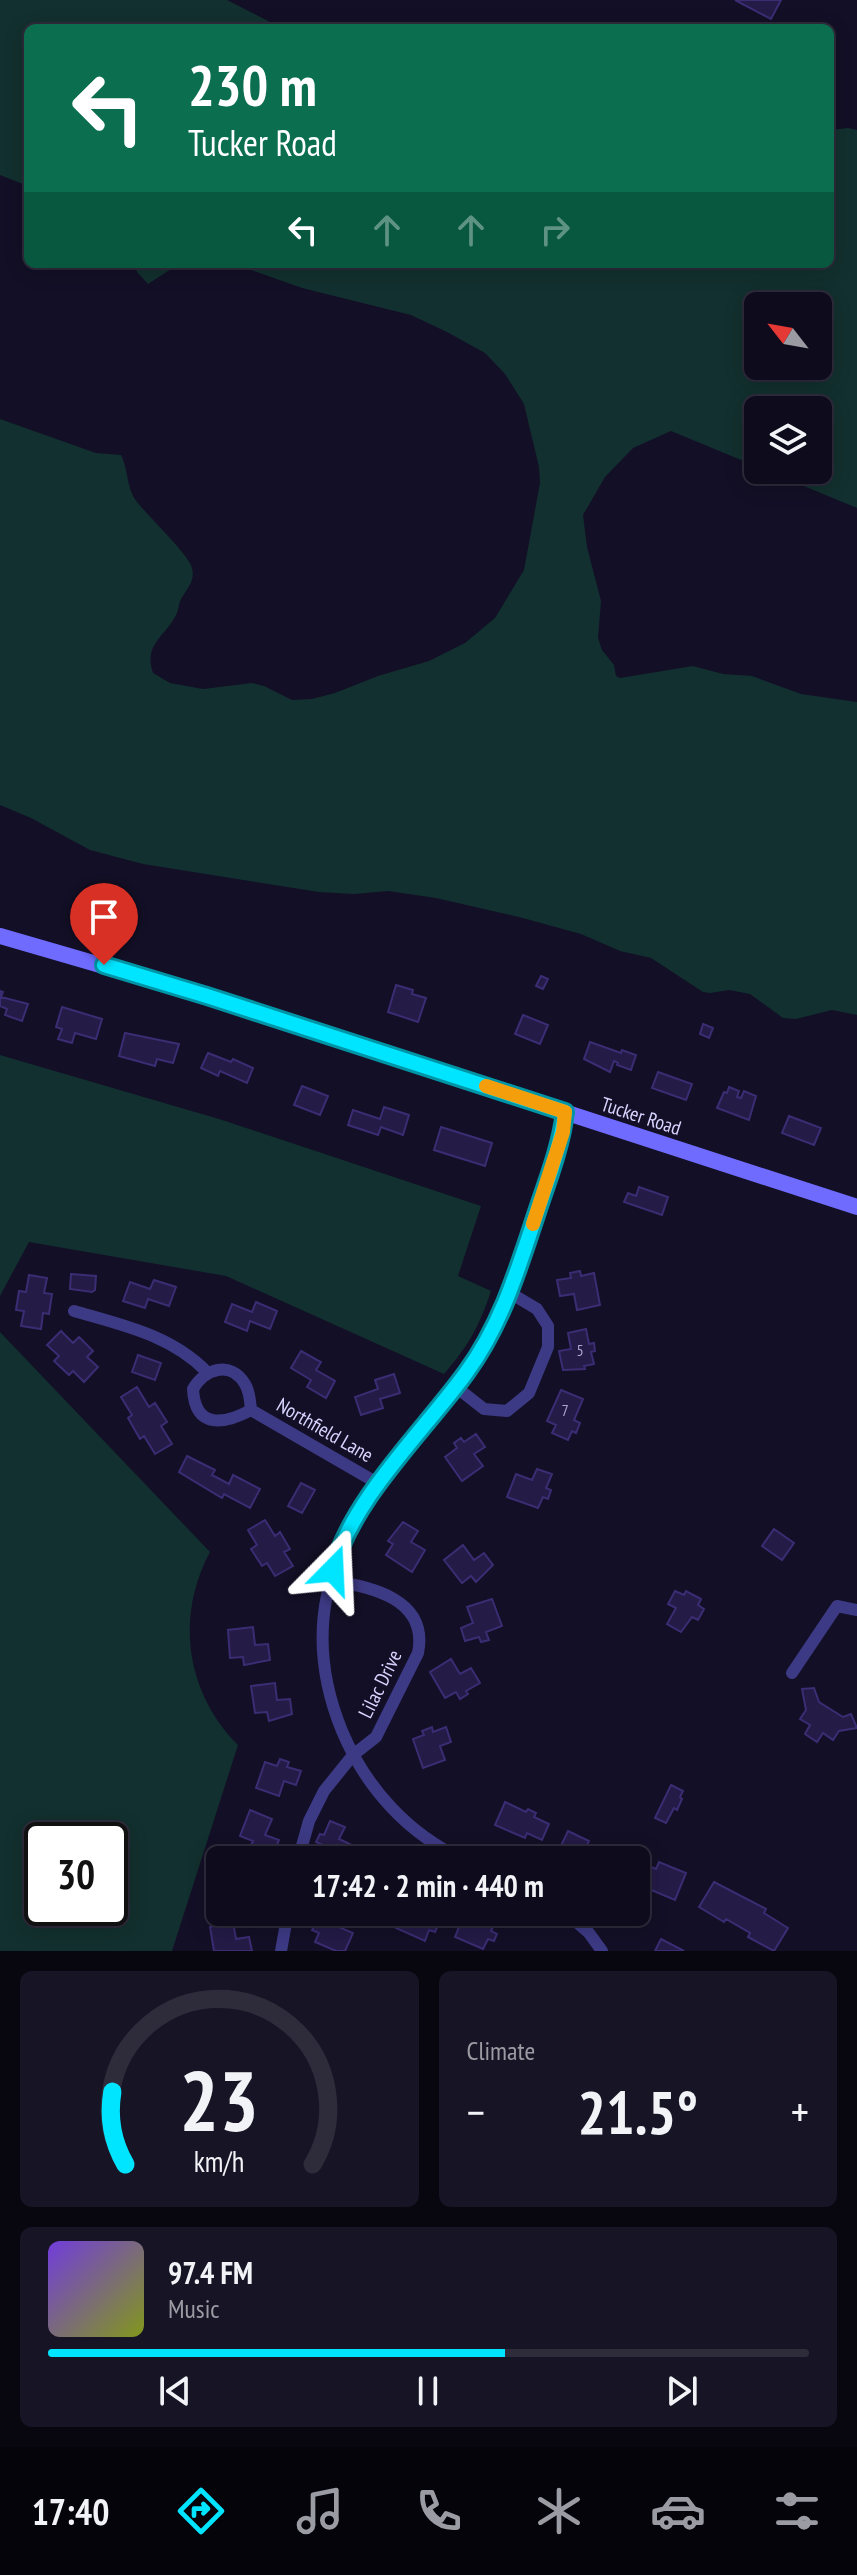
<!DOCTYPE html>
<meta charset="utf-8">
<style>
:root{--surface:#0e0b1c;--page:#171425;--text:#f1f3f6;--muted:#9b9ba3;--line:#2e2b3b;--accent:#00e5ff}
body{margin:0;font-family:"PT Sans Narrow",sans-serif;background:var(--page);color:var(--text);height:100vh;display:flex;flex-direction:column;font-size:30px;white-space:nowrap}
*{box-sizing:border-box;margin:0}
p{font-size:26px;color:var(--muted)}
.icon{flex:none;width:44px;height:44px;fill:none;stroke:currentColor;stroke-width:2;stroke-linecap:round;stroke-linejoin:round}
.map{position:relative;height:1951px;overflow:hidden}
.drawer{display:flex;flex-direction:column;gap:20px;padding:20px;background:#08060f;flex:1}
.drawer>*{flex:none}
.banner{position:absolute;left:24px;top:24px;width:810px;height:244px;border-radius:12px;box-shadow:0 4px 20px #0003,0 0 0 2px var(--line);background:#0b6e4f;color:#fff;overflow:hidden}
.needle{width:52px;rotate:301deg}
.fabs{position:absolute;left:744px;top:292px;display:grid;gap:16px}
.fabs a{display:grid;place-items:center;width:88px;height:88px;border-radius:12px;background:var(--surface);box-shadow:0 4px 20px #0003,0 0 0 2px var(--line);font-size:40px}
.speed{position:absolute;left:24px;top:1822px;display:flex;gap:16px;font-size:40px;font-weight:700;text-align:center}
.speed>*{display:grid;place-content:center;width:104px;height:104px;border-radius:50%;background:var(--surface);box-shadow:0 4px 20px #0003,0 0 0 2px var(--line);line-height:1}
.speed .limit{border:4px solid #111;border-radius:12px;background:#fff;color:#111}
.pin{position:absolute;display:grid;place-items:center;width:68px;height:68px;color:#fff;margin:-82px -34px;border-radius:50% 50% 50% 0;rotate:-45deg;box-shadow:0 0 8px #0007}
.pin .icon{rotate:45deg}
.me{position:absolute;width:88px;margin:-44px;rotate:21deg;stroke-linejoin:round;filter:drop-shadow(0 0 6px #0008)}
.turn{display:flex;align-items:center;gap:28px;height:168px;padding:0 32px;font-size:36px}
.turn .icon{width:104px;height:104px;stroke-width:2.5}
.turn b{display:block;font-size:56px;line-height:68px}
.lanes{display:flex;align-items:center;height:76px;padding:0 32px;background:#0003;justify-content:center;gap:40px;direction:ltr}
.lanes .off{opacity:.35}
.big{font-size:60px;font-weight:800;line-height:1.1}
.drawer .card{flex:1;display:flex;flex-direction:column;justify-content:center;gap:12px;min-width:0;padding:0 28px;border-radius:12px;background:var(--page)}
.drawer .dial{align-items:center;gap:0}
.dial svg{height:208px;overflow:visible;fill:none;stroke:var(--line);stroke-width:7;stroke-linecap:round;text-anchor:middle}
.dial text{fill:var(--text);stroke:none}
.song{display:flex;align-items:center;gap:24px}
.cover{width:96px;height:96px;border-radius:12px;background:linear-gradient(135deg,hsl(260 70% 55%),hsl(70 70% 35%))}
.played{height:8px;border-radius:4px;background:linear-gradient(90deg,var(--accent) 60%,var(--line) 60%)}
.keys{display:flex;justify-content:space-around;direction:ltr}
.heat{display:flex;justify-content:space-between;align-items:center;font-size:44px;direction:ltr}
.drawer .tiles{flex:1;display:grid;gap:20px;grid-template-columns:1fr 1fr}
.card:last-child{grid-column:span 2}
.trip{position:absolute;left:206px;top:1846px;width:444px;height:80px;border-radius:12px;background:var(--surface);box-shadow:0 4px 20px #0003,0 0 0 2px var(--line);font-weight:800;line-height:80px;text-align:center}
.tabs{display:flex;height:128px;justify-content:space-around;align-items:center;background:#06040b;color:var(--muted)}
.tabs .icon{width:56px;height:56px}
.tabs .current{color:var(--accent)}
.tabs b{font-size:36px;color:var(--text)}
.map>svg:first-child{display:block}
.green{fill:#12302f;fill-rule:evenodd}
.building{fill:#241b47;stroke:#3b2d73;stroke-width:2}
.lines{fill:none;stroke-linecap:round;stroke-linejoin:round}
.minor{stroke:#3d3a85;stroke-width:12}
.secondary{stroke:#6f6bff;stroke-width:16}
.route-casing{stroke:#0095a6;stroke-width:20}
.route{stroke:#00e5ff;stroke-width:14}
.slow{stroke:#f59e0b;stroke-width:14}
.labels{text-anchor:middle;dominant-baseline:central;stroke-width:8;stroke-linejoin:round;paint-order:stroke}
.number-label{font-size:16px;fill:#aca6d1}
.street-label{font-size:20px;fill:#d9d4ff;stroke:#130f26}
</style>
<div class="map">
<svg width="857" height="1951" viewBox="0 0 857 1951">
<rect width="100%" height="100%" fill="#130f26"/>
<path class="green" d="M0 0H227L270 22 297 28H28V186L0 175Z
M848 128 857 130V508L765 470H818V410H758V467L671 431 633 448 605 477 583 515 587 547 601 601 598 638 602 650 614 665 616 676 620 678 693 666 723 674 752 676 801 694 857 702V1015L832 1010 796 1019 783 1018 750 994 729 990 710 993 703 992 651 958 620 951 581 934 519 917 436 898 388 891 354 894 319 892 143 864 90 850 31 818 0 805V419L96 453 121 455C129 471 126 488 137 502 147 515 190 556 192 568 195 580 189 586 183 596 179 601 179 607 177 613 166 637 143 643 153 673L170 683 203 689 252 683 264 686 292 700 312 699 335 693 378 676 429 661 465 643 495 618 524 570 540 483 539 467 524 404 505 374 485 353 447 332 411 315 302 288 234 264H830V130ZM818 306V366H758V306Z
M135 264H179L148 284 137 272Z
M0 1055 219 1119 481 1206 458 1276 491 1291C479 1327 469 1345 444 1374L226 1276 29 1242 0 1296Z
M0 1332 210 1552C175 1617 186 1693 238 1745L172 1951H0ZM110 1840V1908H42V1840Z"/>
<path class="building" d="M735 0H781L771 19Z
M541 976 548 979 543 989 536 986Z
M396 985 413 990 412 994 426 998 418 1022 388 1012Z
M0 991 3 992 1 997 28 1004 22 1021 5 1015 7 1009 0 1006Z
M62 1007 102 1019 96 1039 75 1033 72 1043 58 1039 62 1029 56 1027Z
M523 1015 548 1025 540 1044 515 1034Z
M703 1024 713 1028 709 1038 700 1034Z
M125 1033 179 1044 173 1063 157 1059 155 1066 119 1056Z
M590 1042 621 1053 622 1050 636 1055 631 1070 617 1065 618 1063 614 1061 610 1072 584 1059Z
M208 1053 231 1062 233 1059 253 1068 247 1083 220 1071 218 1076 201 1068Z
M658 1072 692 1084 686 1100 652 1088Z
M302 1086 328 1096 320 1115 294 1105Z
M729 1087 739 1091 737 1097 741 1098 744 1091 756 1096 749 1120 717 1108 724 1092 727 1093Z
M384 1107 409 1115 403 1135 381 1127 378 1135 348 1125 353 1110 380 1119Z
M789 1116 821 1128 814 1145 782 1133Z
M441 1127 492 1143 485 1166 434 1150Z
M639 1187 668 1197 662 1215 624 1202 628 1193 636 1196Z
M580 1271 581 1276 594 1273 600 1305 577 1310 574 1294 560 1296 557 1280 571 1278 570 1273Z
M71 1274 96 1276 95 1290 92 1292 70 1289Z
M29 1275 47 1278 44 1293 52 1294 49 1314 43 1313 41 1329 21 1326 24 1311 16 1310 19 1291 26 1292Z
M154 1280 176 1287 169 1306 148 1299 145 1308 123 1301 130 1282 150 1289Z
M256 1302 277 1311 270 1329 250 1321 247 1331 225 1322 232 1304 252 1312Z
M586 1329 589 1344 594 1343 595 1351 591 1352 594 1364 584 1366 585 1369 563 1370 559 1351 571 1349 568 1333Z
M61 1331 73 1343 79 1337 93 1351 87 1357 98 1367 84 1382 73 1371 69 1375 54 1361 59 1356 47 1345Z
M301 1351 321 1362 316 1370 335 1381 326 1398 307 1387 311 1380 291 1368Z
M138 1355 161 1363 155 1380 132 1372Z
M394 1374 400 1393 380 1399 383 1408 361 1415 355 1397 378 1389 375 1380Z
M137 1387 149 1407 155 1403 167 1422 161 1426 172 1444 155 1454 144 1436 140 1439 128 1418 132 1415 121 1397Z
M561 1390 583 1399 574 1420 580 1423 576 1433 572 1431 568 1440 552 1433 556 1425 547 1421Z
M476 1434 485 1447 474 1454 483 1466 462 1481 445 1457 457 1448 454 1443 461 1438 464 1442Z
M187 1456 215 1470 212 1475 229 1484 233 1475 260 1489 250 1508 224 1494 222 1498 179 1472Z
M537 1469 552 1474 546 1488 551 1490 548 1499 543 1497 538 1508 507 1497 516 1474 532 1480Z
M301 1483 315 1490 302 1513 288 1506Z
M265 1520 275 1536 280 1532 290 1549 284 1552 293 1566 275 1576 267 1563 262 1566 251 1549 257 1545 248 1530Z
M403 1522 418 1531 411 1542 425 1550 412 1572 386 1555 393 1544 388 1541Z
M774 1529 794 1543 782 1560 762 1546Z
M463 1545 474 1560 484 1553 493 1565 476 1582 471 1576 462 1583 444 1560Z
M675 1591 684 1595 686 1591 701 1599 698 1605 704 1609 698 1620 692 1617 681 1632 667 1624 676 1608 668 1604Z
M492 1599 502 1626 486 1632 489 1640 481 1642 479 1637 465 1641 461 1628 473 1623 467 1607Z
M253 1627 255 1645 268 1644 270 1660 244 1665 243 1657 230 1658 228 1630Z
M451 1659 460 1674 471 1668 480 1683 466 1691 468 1694 460 1699 456 1692 445 1698 430 1672Z
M275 1683 277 1700 290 1699 292 1714 269 1721 267 1712 255 1713 251 1686Z
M814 1688 819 1702 843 1717 851 1714 857 1728 839 1731 833 1740 823 1733 817 1742 805 1734 810 1725 800 1719 806 1710 802 1689Z
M432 1727 433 1732 446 1727 451 1742 440 1746 445 1760 423 1768 413 1739 424 1735 422 1731Z
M280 1759 289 1762 287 1767 301 1771 296 1785 284 1781 279 1796 256 1788 265 1762 277 1766Z
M671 1785 683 1791 680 1797 682 1799 677 1810 674 1808 666 1823 655 1818Z
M505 1802 526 1812 528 1809 536 1813 534 1817 549 1824 542 1840 527 1833 525 1838 495 1825Z
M250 1810 272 1819 265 1835 279 1840 273 1854 259 1848 258 1852 249 1849 253 1841 240 1836Z
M330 1821 345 1827 339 1839 356 1847 350 1860H328L319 1856 323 1845 316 1842 320 1834 324 1835Z
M568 1831 589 1841 580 1860H569L557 1854Z
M636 1861 656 1869 659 1862 686 1873 675 1900 649 1889 646 1896 636 1892Z
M714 1882 766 1909 764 1913 788 1928 774 1951 748 1937 750 1933 726 1919 724 1922 699 1907Z
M323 1912 338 1915 334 1925 353 1933 345 1951H336L315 1942 319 1933 312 1930Z
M402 1912 419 1915 421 1912H437L432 1923 438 1925 435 1932 429 1930 425 1941 396 1928Z
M483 1912 497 1917 491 1931 497 1934 494 1941 488 1939 483 1949 455 1937 463 1917 479 1924Z
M233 1922 236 1939 249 1937 252 1951H214L210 1927Z
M661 1939 684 1951H655Z"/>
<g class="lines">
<path class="minor" d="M74 1311C122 1325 171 1335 207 1372
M456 1387 484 1409 507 1411 529 1393 548 1347V1326L537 1309 510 1293
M251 1410C250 1401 250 1392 245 1384 231 1360 204 1369 193 1389 195 1430 225 1424 251 1410L379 1484
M792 1673 837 1606 857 1610
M298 1860 309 1821 324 1791 353 1755 376 1737 418 1653C429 1599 370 1586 331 1581
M464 1860C408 1834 366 1788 342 1731 324 1687 317 1643 327 1595 331 1580 334 1563 340 1548 351 1521 371 1495 389 1472 422 1429 460 1388 488 1341 510 1303 522 1259 535 1217 547 1182 560 1148 565 1112
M565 1912 589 1933 602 1951
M281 1951 288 1912"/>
<path class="secondary" d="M0 936 207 996 857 1207"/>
</g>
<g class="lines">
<g class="route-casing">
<path id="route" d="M104 965 207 996 565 1112C561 1146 548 1179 537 1212 518 1269 502 1324 466 1373 423 1432 351 1500 333 1570"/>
</g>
<use href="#route" class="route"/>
<path class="slow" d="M486 1086 565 1112 563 1132 533 1224"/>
</g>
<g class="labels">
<g class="number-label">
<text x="580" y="1350">5</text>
<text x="565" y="1410">7</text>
</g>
<g class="street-label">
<text transform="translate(641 1116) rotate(18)">Tucker Road</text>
<text transform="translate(325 1430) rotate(30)">Northfield Lane</text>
<text transform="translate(380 1684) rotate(-64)">Lilac Drive</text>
</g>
</g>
</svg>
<div class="fabs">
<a><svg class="needle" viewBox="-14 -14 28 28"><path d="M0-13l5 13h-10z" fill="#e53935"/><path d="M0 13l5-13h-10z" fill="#9b9ba3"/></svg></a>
<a><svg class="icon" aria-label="layers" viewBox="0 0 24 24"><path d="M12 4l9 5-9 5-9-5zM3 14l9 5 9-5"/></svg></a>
</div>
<div class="speed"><div class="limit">30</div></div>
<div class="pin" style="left:104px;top:965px;background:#d93025"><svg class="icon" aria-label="arrive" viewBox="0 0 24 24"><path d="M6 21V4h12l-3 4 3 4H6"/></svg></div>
<svg class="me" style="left:333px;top:1570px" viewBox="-20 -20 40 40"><path d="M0-17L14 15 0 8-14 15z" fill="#00e5ff" stroke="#fff" stroke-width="4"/></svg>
<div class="trip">17:42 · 2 min · 440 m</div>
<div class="banner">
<div class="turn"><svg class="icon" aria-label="left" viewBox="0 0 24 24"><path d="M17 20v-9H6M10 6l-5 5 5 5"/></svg><div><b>230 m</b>Tucker Road</div></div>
<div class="lanes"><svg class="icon" aria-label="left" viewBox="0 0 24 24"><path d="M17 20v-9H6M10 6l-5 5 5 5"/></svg><svg class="icon off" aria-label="ahead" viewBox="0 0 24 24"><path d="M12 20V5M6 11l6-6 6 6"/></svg><svg class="icon off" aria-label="ahead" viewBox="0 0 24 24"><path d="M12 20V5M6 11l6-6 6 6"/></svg><svg class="icon off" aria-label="right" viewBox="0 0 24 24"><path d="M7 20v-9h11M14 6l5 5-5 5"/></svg></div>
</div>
</div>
<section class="drawer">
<div class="tiles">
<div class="card dial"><svg viewBox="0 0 100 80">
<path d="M14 69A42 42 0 1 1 86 69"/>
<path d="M14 69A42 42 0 0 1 9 41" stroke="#00e5ff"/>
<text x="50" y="56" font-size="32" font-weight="700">23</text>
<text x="50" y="72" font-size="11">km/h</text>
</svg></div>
<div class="card"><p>Climate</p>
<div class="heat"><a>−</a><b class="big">21.5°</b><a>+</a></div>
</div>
<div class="card">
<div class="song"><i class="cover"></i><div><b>97.4 FM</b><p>Music</p></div></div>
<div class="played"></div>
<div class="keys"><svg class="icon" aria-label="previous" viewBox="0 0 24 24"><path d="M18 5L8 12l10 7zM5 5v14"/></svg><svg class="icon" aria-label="pause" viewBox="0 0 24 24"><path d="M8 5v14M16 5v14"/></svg><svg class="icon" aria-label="next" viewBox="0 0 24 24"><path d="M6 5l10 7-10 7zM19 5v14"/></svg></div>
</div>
</div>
</section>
<nav class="tabs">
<b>17:40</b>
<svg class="icon current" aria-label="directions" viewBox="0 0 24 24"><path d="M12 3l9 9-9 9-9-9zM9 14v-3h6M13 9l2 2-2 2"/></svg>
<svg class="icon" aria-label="music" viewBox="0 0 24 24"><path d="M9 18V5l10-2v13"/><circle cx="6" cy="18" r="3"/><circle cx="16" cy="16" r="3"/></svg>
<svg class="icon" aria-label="phone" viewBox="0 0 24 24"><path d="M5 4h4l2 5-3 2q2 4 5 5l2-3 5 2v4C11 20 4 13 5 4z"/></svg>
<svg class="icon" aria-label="climate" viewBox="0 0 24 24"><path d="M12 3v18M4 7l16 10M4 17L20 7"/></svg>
<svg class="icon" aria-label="car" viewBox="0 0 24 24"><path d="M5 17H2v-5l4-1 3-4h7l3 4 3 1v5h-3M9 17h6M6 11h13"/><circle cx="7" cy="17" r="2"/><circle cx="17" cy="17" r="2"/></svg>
<svg class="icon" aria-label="filters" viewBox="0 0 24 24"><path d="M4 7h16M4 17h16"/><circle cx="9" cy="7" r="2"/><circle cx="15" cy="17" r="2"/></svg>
</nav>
